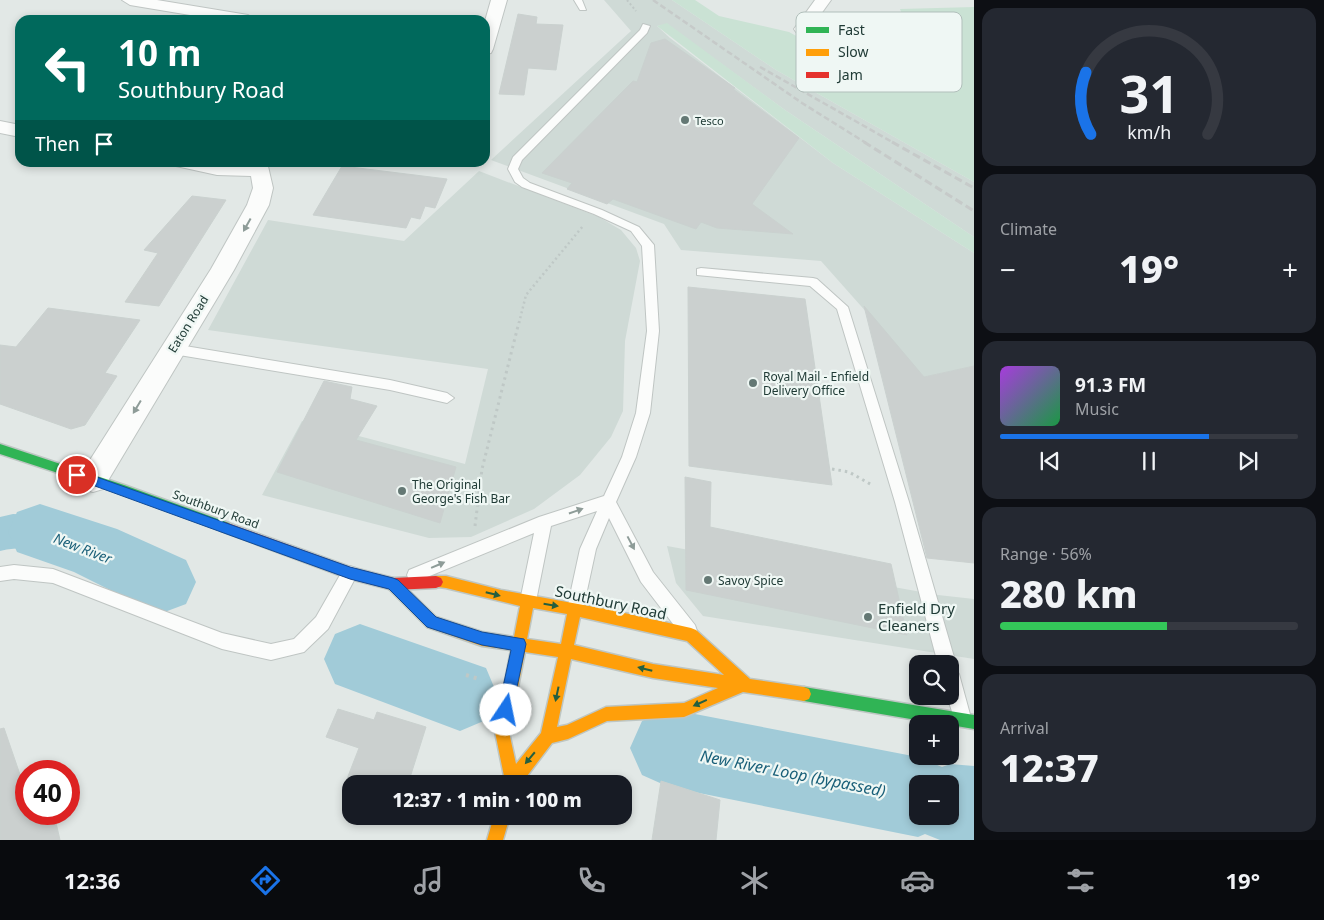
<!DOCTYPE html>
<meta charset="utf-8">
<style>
:root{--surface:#171b24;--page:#242831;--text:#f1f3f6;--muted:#9ea1a6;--line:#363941;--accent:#1a73e8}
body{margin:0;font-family:"Noto Sans",sans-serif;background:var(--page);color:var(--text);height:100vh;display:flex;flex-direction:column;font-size:19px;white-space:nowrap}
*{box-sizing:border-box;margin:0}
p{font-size:16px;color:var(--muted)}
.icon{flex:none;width:28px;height:28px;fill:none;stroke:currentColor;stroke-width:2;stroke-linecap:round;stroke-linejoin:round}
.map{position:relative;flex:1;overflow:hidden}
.panel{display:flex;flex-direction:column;gap:8px;padding:8px;background:#0d0f14;width:350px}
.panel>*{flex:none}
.guide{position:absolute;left:15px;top:15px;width:475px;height:152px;border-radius:15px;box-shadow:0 2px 8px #0003;background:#00695c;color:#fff;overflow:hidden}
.controls{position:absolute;left:909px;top:655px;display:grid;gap:10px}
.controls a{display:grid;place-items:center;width:50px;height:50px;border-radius:10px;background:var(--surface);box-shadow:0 2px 8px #0003;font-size:25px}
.speed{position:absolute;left:15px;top:760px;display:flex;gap:10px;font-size:25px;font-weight:700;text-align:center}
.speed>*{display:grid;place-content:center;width:65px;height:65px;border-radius:50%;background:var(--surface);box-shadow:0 2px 8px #0003;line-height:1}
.speed .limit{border:8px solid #d22;background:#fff;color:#111}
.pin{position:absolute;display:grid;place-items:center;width:42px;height:42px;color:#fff;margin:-21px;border:2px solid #fff;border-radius:50%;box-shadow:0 1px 5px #0007}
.me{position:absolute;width:55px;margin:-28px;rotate:11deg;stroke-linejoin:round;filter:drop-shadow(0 0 4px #0008)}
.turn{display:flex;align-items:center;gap:18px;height:105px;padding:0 20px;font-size:22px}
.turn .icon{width:65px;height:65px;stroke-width:2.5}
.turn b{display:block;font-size:35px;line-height:42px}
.then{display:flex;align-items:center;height:48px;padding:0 20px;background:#0003;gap:10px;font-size:19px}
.big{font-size:38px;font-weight:800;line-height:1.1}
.panel .tile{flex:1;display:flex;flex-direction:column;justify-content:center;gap:8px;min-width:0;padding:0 18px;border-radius:15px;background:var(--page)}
.panel .dial{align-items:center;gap:0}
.dial svg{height:130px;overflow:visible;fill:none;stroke:var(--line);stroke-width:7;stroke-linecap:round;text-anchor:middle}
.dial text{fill:var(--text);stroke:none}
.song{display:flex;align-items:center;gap:15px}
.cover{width:60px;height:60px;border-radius:8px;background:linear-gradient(135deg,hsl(280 70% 55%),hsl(140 70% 35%))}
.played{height:5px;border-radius:2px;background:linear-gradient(90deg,var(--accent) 70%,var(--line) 70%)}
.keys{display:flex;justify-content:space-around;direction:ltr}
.heat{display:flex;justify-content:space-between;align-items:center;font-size:28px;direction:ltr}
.charge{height:8px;border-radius:4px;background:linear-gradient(90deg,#34c759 56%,var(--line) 0)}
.trip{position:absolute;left:342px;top:775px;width:290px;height:50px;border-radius:15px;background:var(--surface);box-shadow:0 2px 8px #0003;font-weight:800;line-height:50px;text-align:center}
.tabs{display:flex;height:80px;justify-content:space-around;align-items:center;background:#090b0e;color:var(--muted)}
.tabs .icon{width:35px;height:35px}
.tabs .selected{color:var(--accent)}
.tabs b{font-size:22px;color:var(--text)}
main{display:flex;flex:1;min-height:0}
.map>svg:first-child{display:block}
.built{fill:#cfdad6}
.green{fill:#cae2d4}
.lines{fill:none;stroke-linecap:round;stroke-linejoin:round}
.canal{fill:#a1cbd8;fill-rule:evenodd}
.river{fill:#a1cbd8;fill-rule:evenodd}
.building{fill:#cbd0cf;stroke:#cad1cf}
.lane-casing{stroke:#bfc5c3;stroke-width:2}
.street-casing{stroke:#bfc5c3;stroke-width:2}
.fast-casing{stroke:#bec6c3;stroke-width:3}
.slow-casing{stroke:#bec6c3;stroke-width:3}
.jam-casing{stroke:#bec6c3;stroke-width:3}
.path-far3{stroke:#bfc8c6;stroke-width:2;stroke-dasharray:2 2.5;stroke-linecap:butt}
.path-far2{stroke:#bfc8c6;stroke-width:2.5;stroke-dasharray:2 3;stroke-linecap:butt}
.path-far1{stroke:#bfc8c6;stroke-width:3;stroke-dasharray:2.5 4;stroke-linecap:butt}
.path{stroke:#bfc8c6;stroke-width:4;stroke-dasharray:3 5;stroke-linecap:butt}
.lane{fill:#fbfcfb;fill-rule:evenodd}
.street{fill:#fbfcfb;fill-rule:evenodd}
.fast{fill:#30b455;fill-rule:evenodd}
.slow{fill:#ff9f0a;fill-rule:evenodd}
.jam{fill:#e5322d;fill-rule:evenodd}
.rail-far1{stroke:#c6cac9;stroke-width:2.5;stroke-dasharray:6 3;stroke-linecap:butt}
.rail{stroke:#c6cac9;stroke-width:3;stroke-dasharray:8 4;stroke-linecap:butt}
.oneway{fill:#8e9c98}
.oneway2{fill:#255f3f}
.route{fill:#1a73e8;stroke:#114b97}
.poi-dot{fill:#647874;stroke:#eff7f4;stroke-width:2}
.labels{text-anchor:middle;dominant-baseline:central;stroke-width:4.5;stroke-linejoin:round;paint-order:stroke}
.far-poi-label{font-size:11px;fill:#203b36;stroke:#eff7f4;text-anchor:start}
.street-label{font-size:12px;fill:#203b36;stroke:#eff7f4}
.poi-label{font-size:12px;fill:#203b36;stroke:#eff7f4;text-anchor:start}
.water-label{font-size:14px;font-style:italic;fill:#195f78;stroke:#eff7f4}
.near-street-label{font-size:15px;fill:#203b36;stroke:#eff7f4}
.near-poi-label{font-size:15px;fill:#203b36;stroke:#eff7f4;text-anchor:start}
.near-water-label{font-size:16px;font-style:italic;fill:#195f78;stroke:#eff7f4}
.key{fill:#eff7f4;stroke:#b1bfbb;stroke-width:1}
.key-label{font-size:14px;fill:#203b36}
</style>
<main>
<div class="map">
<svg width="974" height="840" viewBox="0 0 974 840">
<rect width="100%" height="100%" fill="#e2e8e6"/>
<path class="built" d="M604 0H672L776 70 974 182V237L785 110 667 24 657 26 670 38 833 163 974 253V366L924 377 821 261 681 250 664 224 491 160 631 31Z
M479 171 599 217 621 230 636 248 640 261 625 341 623 411 611 437 580 475 534 509 471 537 429 538 262 495 302 421 465 464 488 369 208 330 268 220 404 241Z
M667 546 938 595 974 599V659L703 616 676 583Z"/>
<path class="green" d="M672 0H695L719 16 789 32 842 61 926 82 900 9 974 7V182L776 70Z
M667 23 785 110 974 237V253L833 163 657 26Z"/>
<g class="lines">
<path class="canal" d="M13 514 40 515 53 520 59 532 53 544C36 550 18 546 0 551V517Z"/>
<path class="river" d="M40 504 117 529 186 560 196 582 186 604 162 613 138 604 74 572 17 552 8 532 17 512Z
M360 624 486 668 497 694 486 720 460 731 335 684 324 659 335 634Z
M669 709 918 757 942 767 950 764 974 766V840H940L925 834 918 837 669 787 642 775 630 748 642 721ZM918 784H950V816H918Z"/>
</g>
<path class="building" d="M518 14 537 17 536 24 563 25 556 70 528 68 524 95 499 94Z
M665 39 735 88 733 89 799 138 752 204 793 234 717 228 701 222 696 229 613 199 607 204 567 189 572 183 542 173 633 81 637 82 651 43Z
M342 166 447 179 435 208 425 206 420 219 411 217 406 228 313 215Z
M192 196 226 200 159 306 125 302 158 253 144 250Z
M688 287 805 299 832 485 689 466Z
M864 306 924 377 974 366V563L927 558Z
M48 308 140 320 105 373 117 376 85 425 71 429 0 404V345L16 347Z
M324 381 352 387 350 399 377 406 356 440 456 467 440 523 277 472Z
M685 477 711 482 710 527 891 564 907 635 686 590Z
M338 709 374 720 377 712 426 727 408 784H345L359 748 326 737Z
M4 728 26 792V814H54L60 840H0V729Z
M661 781 720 800 716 840H652Z"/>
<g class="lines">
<g class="lane-casing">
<path id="lane" d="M574 0H582L586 10H580Z
M643 24 650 26 647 33 522 160 518 169 523 178 530 183 602 210 639 227 654 245 659 331 650 413 636 457 616 502 653 572 695 625 697 631 695 637 689 639 683 637 641 582 609 518 596 549 583 609 581 615 575 617 569 615 567 609 580 549 597 511 551 526 536 601 534 606 528 609 522 606 520 601 534 533 415 582 409 580 407 575 409 570 539 517 604 496 622 457 636 413 647 331 642 246 631 231 594 214 522 187 515 182 508 169 513 157 640 30Z
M701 268 813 278 817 279 848 307 909 502 956 664 954 667 959 674 971 718 968 724 962 727 956 724 947 696H950V664H938L895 502 837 309 810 286 697 275V269Z
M173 344 390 380 447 393 454 398 447 403 390 390 173 354 167 349Z
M14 565 53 569 222 633 271 644 294 639 316 617 344 568 350 566 356 568 358 573 328 629 304 652 271 660 222 649 53 583 14 579 0 581V567Z"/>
</g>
<g class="street-casing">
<path id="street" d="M122 0H157L248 15 256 20H220L130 5Z
M491 0H507L493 49 491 53 485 54V21Z
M815 0H831L808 32H796L794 29Z
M0 121 20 125V137L0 133Z
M173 162H267L273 188 269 205 234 270 103 489 93 492 83 489 78 480 83 471 211 269 247 205 253 188 251 176 217 175 176 166Z"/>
</g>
<g class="fast-casing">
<path id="fast" d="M0 444 124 485 229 523 231 527 229 531 225 532 122 494 0 454Z
M804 687 974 715V729L950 725V724H940L804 701 799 699 797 694 799 689Z"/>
</g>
<g class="slow-casing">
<path id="slow" d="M436 576H446L501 590 611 610 691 628 696 630 750 679 804 687 809 689 811 694 809 699 804 701 743 692 684 717 607 721 568 739 552 743 521 784H503L505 781 495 732 511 650 482 646 427 627 388 588 386 584 388 580 393 578 398 580 436 617 482 632 514 637 520 606 446 588 431 586 429 582 431 578ZM533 608 567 614 561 644 527 639ZM580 617 687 641 724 675 653 664 574 645ZM525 652 558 657 541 733 516 764 509 732ZM571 659 653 678 718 688 684 703 606 707 567 725 557 727Z
M494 816H510L503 840H487Z"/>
</g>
<g class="jam-casing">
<path id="jam" d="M225 522 350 567 393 578 436 576 441 578 443 582 441 586 436 588 393 590 350 579 221 531 219 527 221 523Z"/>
</g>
<path class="path-far3" d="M627 0 636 11"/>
<path class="path-far2" d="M519 323 526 295 583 226"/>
<path class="path-far1" d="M832 469 849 472 872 485
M475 526 482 469 519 322"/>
<path class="path" d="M466 675 479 679"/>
<use href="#lane" class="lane"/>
<use href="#street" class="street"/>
<use href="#fast" class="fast"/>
<use href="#slow" class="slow"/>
<use href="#jam" class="jam"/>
<path class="rail-far1" d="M653 0 802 103 866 143
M760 67 894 143"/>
<path class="rail" d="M864 142 974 211
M892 142 974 188"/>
</g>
<defs><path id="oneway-solid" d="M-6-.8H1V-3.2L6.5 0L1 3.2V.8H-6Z" transform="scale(1.25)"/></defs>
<g class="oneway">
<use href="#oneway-solid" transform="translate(247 225) rotate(119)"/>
<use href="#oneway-solid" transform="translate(137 407) rotate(121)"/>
<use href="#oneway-solid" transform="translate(576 511) rotate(-19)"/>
<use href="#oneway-solid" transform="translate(631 543) rotate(62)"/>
<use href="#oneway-solid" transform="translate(438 565) rotate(-23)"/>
</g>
<g class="oneway2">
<use href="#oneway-solid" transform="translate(493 594) rotate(14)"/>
<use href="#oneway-solid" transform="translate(551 605) rotate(9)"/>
<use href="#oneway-solid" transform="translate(645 669) rotate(-166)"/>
<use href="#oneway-solid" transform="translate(557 694) rotate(102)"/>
<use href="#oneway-solid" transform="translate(700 703) rotate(156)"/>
<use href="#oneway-solid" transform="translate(530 758) rotate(130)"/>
</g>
<path class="route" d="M77 470 350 567 393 578 398 580 436 617 482 632 524 639 526 644 511 716 506 718 501 716 498 710 511 650 482 645 427 627 389 589 350 579 73 478 71 475Z"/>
<g class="poi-dot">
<circle cx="685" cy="120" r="5"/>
<circle cx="753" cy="383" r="5"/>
<circle cx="402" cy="491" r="5"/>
<circle cx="708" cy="580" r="5"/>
<circle cx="868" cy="617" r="5"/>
</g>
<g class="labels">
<g class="far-poi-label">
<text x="695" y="120">Tesco</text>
</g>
<g class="street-label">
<text transform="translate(188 324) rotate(-58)">Eaton Road</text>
<text transform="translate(216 509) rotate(20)">Southbury Road</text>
</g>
<g class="poi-label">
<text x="763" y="376">Royal Mail - Enfield<tspan x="763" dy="14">Delivery Office</tspan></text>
<text x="412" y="484">The Original<tspan x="412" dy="14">George's Fish Bar</tspan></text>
<text x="718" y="580">Savoy Spice</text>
</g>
<g class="water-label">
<text transform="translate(83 548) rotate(21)">New River</text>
</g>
<g class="near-street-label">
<text transform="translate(611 602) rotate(12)">Southbury Road</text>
</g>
<g class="near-poi-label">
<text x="878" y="608">Enfield Dry<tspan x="878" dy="17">Cleaners</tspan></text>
</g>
<g class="near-water-label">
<text transform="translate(793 773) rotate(11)">New River Loop (bypassed)</text>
</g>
</g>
<rect x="796" y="12" width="166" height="80" rx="8" class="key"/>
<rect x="806" y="27" width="23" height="6" fill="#30b455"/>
<rect x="806" y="49" width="23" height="7" fill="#ff9f0a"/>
<rect x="806" y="72" width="23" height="6" fill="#e5322d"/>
<g class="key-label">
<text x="838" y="35">Fast</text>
<text x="838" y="57">Slow</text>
<text x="838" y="80">Jam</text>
</g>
</svg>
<div class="controls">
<a><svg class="icon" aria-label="search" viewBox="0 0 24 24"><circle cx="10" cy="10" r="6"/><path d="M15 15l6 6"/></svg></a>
<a>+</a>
<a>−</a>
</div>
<div class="speed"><div class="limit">40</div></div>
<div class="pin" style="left:77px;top:475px;background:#d93025"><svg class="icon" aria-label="arrive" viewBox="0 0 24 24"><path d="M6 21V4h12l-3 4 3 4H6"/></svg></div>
<svg class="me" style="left:506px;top:710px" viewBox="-20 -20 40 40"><circle r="19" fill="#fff"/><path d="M0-13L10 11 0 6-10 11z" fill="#1a73e8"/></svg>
<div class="trip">12:37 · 1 min · 100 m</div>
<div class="guide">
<div class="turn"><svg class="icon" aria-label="left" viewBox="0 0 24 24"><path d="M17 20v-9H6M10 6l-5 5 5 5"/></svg><div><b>10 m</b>Southbury Road</div></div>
<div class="then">Then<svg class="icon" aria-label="arrive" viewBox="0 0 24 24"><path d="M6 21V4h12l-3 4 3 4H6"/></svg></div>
</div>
</div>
<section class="panel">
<div class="tile dial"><svg viewBox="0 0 100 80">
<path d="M14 69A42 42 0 1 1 86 69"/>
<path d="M14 69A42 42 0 0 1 11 31" stroke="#1a73e8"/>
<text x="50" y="56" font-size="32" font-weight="700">31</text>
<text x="50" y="72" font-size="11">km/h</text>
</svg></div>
<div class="tile"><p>Climate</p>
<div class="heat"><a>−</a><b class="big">19°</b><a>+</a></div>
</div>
<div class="tile">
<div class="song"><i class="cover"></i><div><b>91.3 FM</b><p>Music</p></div></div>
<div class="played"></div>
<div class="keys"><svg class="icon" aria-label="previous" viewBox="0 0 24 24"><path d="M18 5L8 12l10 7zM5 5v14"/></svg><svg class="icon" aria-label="pause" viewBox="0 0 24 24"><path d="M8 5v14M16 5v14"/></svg><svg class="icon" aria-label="next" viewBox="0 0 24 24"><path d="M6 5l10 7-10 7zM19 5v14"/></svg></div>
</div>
<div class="tile"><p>Range · 56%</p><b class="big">280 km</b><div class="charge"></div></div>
<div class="tile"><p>Arrival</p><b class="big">12:37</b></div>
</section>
</main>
<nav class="tabs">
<b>12:36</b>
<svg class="icon selected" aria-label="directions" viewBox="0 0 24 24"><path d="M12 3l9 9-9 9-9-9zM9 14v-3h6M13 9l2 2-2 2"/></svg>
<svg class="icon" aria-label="music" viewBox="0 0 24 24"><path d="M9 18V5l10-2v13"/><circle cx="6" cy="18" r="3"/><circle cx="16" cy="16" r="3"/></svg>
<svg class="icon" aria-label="phone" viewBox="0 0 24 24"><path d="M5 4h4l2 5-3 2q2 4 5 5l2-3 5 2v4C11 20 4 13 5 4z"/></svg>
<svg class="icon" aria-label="climate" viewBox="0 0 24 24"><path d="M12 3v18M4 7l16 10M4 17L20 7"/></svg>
<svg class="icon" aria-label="car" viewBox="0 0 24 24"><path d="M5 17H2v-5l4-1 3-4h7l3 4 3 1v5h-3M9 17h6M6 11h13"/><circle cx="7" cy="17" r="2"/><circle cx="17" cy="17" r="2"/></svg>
<svg class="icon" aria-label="filters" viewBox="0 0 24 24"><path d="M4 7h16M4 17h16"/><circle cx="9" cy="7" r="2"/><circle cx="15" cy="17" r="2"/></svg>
<b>19°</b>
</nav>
